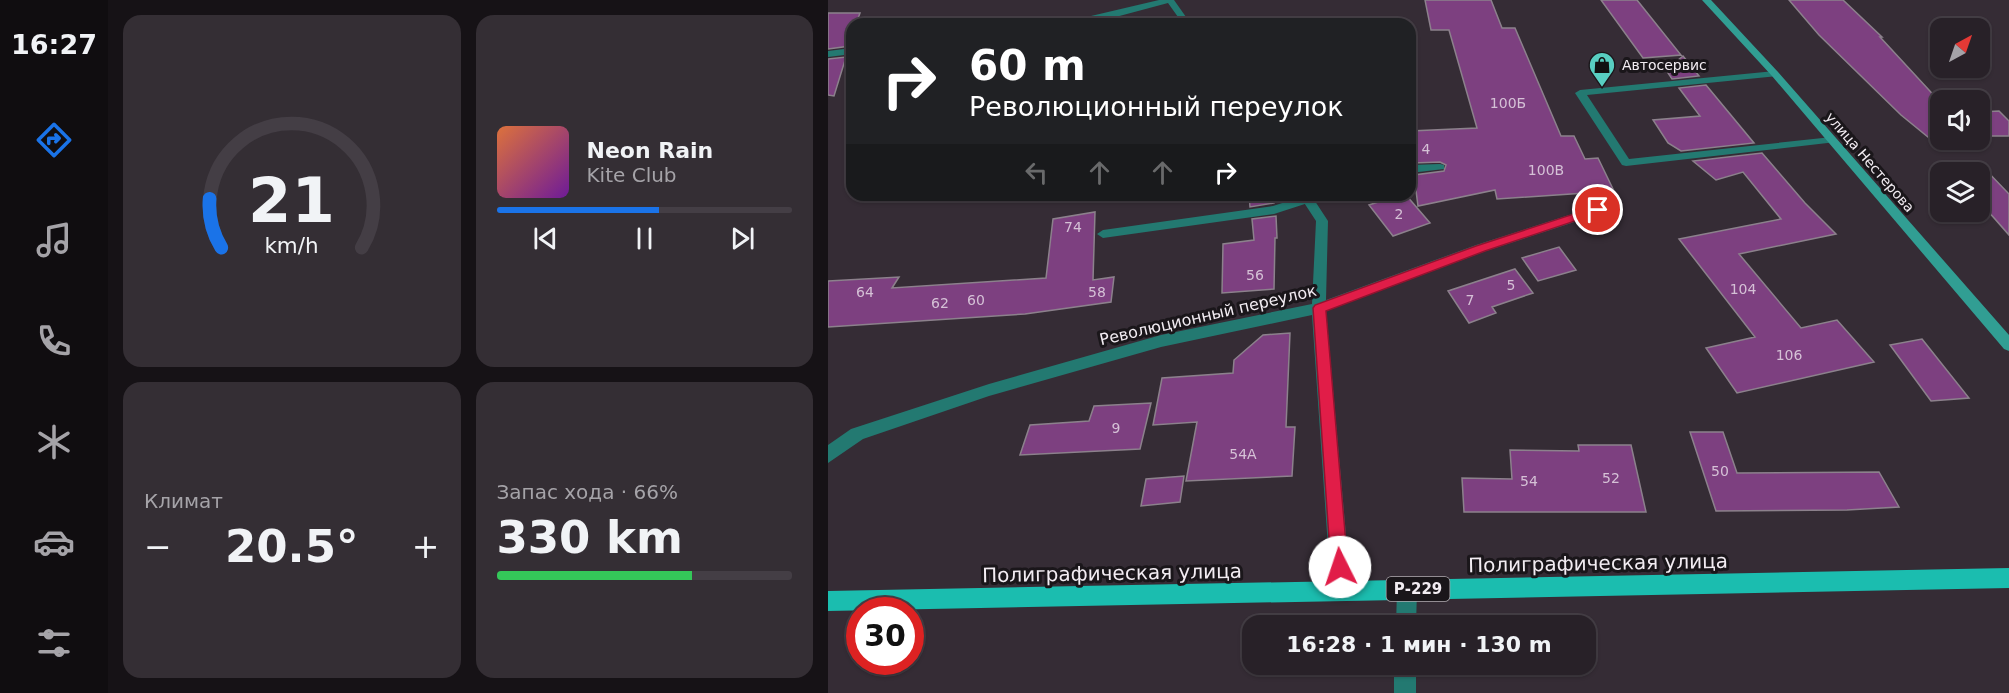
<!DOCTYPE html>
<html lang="ru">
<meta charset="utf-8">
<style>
:root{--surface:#282128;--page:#342e34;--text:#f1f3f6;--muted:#a5a3a8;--line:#443e45;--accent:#1a73e8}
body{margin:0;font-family:"DejaVu Sans",sans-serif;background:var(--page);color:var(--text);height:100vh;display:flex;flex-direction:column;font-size:22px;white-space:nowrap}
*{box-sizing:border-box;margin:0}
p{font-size:20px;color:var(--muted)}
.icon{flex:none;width:33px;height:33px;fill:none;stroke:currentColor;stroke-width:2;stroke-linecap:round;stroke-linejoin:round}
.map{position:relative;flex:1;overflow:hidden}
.panel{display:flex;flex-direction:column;gap:15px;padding:15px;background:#161216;width:720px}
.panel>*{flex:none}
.top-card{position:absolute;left:18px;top:18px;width:570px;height:183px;border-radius:18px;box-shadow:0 2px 4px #0004,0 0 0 2px var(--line);background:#202124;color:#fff;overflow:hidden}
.needle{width:39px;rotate:40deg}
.fabs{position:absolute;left:1102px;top:18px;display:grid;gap:12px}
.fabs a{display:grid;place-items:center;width:60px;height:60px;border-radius:12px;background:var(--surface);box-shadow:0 2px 4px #0004,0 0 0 2px var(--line);font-size:30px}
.speed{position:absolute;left:18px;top:597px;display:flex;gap:12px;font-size:30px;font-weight:700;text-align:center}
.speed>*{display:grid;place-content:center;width:78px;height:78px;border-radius:50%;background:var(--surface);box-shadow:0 2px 4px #0004,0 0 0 2px var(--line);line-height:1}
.speed .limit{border:9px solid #d22;background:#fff;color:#111}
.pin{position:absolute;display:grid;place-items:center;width:51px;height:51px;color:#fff;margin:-26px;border:3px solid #fff;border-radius:50%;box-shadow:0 2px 6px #0007}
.me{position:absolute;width:66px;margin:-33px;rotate:356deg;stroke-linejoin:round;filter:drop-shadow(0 0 4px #0008)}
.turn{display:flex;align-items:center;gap:21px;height:126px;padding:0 24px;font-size:27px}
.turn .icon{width:78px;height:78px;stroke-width:2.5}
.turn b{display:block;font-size:42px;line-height:51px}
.lanes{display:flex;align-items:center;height:57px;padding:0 24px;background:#0003;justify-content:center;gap:30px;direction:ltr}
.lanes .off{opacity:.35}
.big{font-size:45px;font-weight:700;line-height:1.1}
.panel .card{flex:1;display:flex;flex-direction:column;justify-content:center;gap:9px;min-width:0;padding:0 21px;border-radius:18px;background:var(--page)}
.panel .dial{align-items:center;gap:0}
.dial svg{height:156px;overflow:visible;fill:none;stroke:var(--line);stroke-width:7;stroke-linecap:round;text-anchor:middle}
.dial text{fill:var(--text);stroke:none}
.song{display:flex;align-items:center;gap:18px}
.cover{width:72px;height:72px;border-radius:9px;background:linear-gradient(135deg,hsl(20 70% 55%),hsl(280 70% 35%))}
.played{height:6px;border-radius:3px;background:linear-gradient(90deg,var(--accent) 55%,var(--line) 55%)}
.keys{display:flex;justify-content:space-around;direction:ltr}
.heat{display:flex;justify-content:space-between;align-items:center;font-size:33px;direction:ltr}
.charge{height:9px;border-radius:4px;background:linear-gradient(90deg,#34c759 66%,var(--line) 0)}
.panel .tiles{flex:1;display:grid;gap:15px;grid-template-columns:repeat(2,1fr)}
.trip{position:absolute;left:414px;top:615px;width:354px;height:60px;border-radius:18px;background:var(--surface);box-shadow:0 2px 4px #0004,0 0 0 2px var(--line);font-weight:700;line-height:60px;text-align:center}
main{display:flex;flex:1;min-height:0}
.menu{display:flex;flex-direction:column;width:108px;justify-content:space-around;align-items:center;background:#100d10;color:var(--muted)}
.menu .icon{width:42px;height:42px}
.menu .on{color:var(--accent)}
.menu b{font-size:27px;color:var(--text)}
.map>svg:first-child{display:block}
.building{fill:#7d4080;stroke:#8c818c;stroke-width:1.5}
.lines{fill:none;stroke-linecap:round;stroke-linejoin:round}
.lane{fill:#237971;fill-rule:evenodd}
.street{fill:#237971;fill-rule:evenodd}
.secondary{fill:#319e93;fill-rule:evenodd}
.primary{fill:#1bbdaf;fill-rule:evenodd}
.route{fill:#e11d48;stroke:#92132f;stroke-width:1.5}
.labels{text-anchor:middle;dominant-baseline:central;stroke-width:6;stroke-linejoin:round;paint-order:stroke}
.far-poi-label{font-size:14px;fill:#f2ecf2;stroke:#1a161a;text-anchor:start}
.number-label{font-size:14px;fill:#d5c1d6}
.far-street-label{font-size:14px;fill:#f2ecf2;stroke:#1a161a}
.shield{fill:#1a161a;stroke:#b1acb1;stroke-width:1.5}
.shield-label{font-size:15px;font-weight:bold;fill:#f2ecf2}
.street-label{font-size:16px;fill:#f2ecf2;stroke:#1a161a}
.near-street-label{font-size:20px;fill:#f2ecf2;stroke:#1a161a}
</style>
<main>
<nav class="menu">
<b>16:27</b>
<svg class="icon on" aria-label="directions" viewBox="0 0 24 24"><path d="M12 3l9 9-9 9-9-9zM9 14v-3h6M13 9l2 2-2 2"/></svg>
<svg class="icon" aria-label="music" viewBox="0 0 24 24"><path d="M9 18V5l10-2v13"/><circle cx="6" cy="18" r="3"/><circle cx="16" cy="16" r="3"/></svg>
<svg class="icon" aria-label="phone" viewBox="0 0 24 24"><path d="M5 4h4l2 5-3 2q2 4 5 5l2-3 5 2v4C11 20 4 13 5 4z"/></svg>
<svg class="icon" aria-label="climate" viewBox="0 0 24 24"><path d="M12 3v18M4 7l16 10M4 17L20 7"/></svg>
<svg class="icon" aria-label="car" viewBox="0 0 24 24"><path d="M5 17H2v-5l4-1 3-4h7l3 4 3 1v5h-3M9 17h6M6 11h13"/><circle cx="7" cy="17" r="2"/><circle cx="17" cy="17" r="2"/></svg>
<svg class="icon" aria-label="filters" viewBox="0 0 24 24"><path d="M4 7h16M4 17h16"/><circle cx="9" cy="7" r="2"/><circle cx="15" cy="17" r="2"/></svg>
</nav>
<section class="panel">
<div class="tiles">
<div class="card dial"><svg viewBox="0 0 100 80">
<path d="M14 69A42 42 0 1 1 86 69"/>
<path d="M14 69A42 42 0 0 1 8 44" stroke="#1a73e8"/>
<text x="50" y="56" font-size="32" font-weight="700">21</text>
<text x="50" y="72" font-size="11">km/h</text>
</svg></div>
<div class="card">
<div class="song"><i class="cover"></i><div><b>Neon Rain</b><p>Kite Club</p></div></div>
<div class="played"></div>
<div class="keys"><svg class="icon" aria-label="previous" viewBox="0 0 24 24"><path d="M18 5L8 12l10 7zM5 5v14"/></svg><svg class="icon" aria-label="pause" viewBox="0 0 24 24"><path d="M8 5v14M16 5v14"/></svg><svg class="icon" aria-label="next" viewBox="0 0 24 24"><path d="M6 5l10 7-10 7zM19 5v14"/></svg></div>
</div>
<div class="card"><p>Климат</p>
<div class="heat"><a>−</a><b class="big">20.5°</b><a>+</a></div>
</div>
<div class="card"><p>Запас хода · 66%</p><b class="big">330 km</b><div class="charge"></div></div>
</div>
</section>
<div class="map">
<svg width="1181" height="693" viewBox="0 0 1181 693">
<rect width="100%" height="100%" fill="#352c35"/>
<path class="building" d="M597 0H663L674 28H687L733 136H746L757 159 770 158 786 191 669 199 667 190 590 206 586 175 616 171 618 165 612 162 585 163 582 131 649 128 621 30H603Z
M773 0H809L853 55 815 58Z
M961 0H1015L1054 37H1052L1113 103V137H1100L1073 115 991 35Z
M0 13H32L28 24H24L22 46 0 49Z
M855 56 871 76 844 79 838 70Z
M18 57 6 96 0 95V59Z
M878 85 926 143 853 151 840 143 825 120 872 116 851 88Z
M1171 111 1181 121V136H1152V112Z
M934 153 977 203 1008 234 911 254 973 328 1009 320 1046 362 909 393 878 348 927 337 851 239 953 219 915 172 888 180 865 161Z
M1156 168 1181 194V235L1152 202V172H1126L1123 169Z
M421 195H444L446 203 422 207Z
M572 195H578L602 223 565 236 541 205Z
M267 212 265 280 286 277 283 302 197 314 0 327V281L71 277 64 288 218 278 225 219Z
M448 216 449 238H447L446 289 394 293 395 244 426 240 424 219Z
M731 247 748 270 710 281 694 258Z
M687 269 705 293 664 307 668 313 641 323 620 291Z
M462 333 458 427H467L464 476 358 481 369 422 325 425 334 378 405 373 406 360 435 335Z
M1094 339 1141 398 1103 401 1062 345Z
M323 403 312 449 192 455 202 425 261 421 266 406Z
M862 432H895L909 473 1051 472 1071 507 1019 510 888 511Z
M750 445H803L818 512H636L634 478 684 479 682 450 751 451Z
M356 476 352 502 313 506 318 479Z"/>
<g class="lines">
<path class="lane" d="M947 71 950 72V76L759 95 801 159 1004 137 1008 138V142L798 166 794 165 747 93 752 90Z
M479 195 483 196V202L446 214 275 238 269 234 275 230 445 206Z"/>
<path class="street" d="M331 0H346L363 24H355L340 3 269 22 229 24Z
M24 48V54L0 57V51Z
M612 164 616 165V169L582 173V165Z
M471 195H483L500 221 498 300 648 245 766 207H774L776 210 774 213 658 251 498 311 523 591 520 598 513 601 506 598 503 591 484 315 333 347 161 396 35 439 0 463V445L23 429 161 384 333 335 484 304 488 221Z
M579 580 586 583 589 590 588 626H568L569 590 572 583Z
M566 664H588V693H566Z"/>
<path class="secondary" d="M874 0H883L950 72 1181 335V351L1176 349 944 76Z"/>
<path class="primary" d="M1181 568V588L0 611V591Z"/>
</g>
<path class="route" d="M770 206 775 210 774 212 657 251 498 311 520 567 518 574 512 576 505 574 503 567 485 308 487 305 648 246Z"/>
<defs>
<g id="shop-pin" transform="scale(1.35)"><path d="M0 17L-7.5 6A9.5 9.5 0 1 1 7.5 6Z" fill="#58cec1" stroke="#1a161a"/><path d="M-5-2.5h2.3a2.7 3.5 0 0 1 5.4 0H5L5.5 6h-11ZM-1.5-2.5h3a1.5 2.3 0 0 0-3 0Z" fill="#111"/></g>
</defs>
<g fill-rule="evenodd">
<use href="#shop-pin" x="774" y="65"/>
</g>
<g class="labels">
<g class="far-poi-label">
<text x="794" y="65">Автосервис</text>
</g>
<g class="number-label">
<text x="680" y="103">100Б</text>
<text x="598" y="149">4</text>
<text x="718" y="170">100В</text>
<text x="571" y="214">2</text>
<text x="245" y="227">74</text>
<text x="427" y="275">56</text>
<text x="683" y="285">5</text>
<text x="915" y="289">104</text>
<text x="37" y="292">64</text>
<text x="269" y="292">58</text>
<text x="148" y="300">60</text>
<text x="642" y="300">7</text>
<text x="112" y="303">62</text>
<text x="961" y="355">106</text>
<text x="288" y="428">9</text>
<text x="415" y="454">54А</text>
<text x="892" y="471">50</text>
<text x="783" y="478">52</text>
<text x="701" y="481">54</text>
</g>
<g class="far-street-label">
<text transform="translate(1042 162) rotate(49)">улица Нестерова</text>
</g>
<rect class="shield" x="558.5" y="577" width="63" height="24" rx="4.5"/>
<g class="shield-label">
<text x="590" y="589">Р-229</text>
</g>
<g class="street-label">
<text transform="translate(380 315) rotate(-13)">Революционный переулок</text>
</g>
<g class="near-street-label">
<text transform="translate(770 563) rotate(-1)">Полиграфическая улица</text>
<text transform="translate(284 573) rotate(-1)">Полиграфическая улица</text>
</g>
</g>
</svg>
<div class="fabs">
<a><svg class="needle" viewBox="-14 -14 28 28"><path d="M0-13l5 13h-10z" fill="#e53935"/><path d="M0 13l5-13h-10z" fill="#a5a3a8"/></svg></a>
<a><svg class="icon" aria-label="sound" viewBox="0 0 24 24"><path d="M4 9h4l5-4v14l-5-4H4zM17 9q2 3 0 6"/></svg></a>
<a><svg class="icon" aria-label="layers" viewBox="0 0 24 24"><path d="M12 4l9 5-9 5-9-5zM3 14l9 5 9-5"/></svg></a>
</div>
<div class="speed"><div class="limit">30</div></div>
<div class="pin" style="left:770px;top:210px;background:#d93025"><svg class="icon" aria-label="arrive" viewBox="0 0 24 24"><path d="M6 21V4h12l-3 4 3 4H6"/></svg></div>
<svg class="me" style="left:512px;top:567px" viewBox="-20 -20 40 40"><circle r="19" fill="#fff"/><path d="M0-13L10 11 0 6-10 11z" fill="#e11d48"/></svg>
<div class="trip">16:28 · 1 мин · 130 m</div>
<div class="top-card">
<div class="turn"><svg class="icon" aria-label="right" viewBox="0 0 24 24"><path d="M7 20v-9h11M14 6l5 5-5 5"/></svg><div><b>60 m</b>Революционный переулок</div></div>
<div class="lanes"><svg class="icon off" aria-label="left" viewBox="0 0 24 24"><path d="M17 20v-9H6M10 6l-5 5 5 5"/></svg><svg class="icon off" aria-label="ahead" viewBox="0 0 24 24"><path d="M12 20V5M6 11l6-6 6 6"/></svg><svg class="icon off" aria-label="ahead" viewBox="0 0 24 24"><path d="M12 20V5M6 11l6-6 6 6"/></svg><svg class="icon" aria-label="right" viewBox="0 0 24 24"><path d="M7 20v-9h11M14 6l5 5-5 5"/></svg></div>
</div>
</div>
</main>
